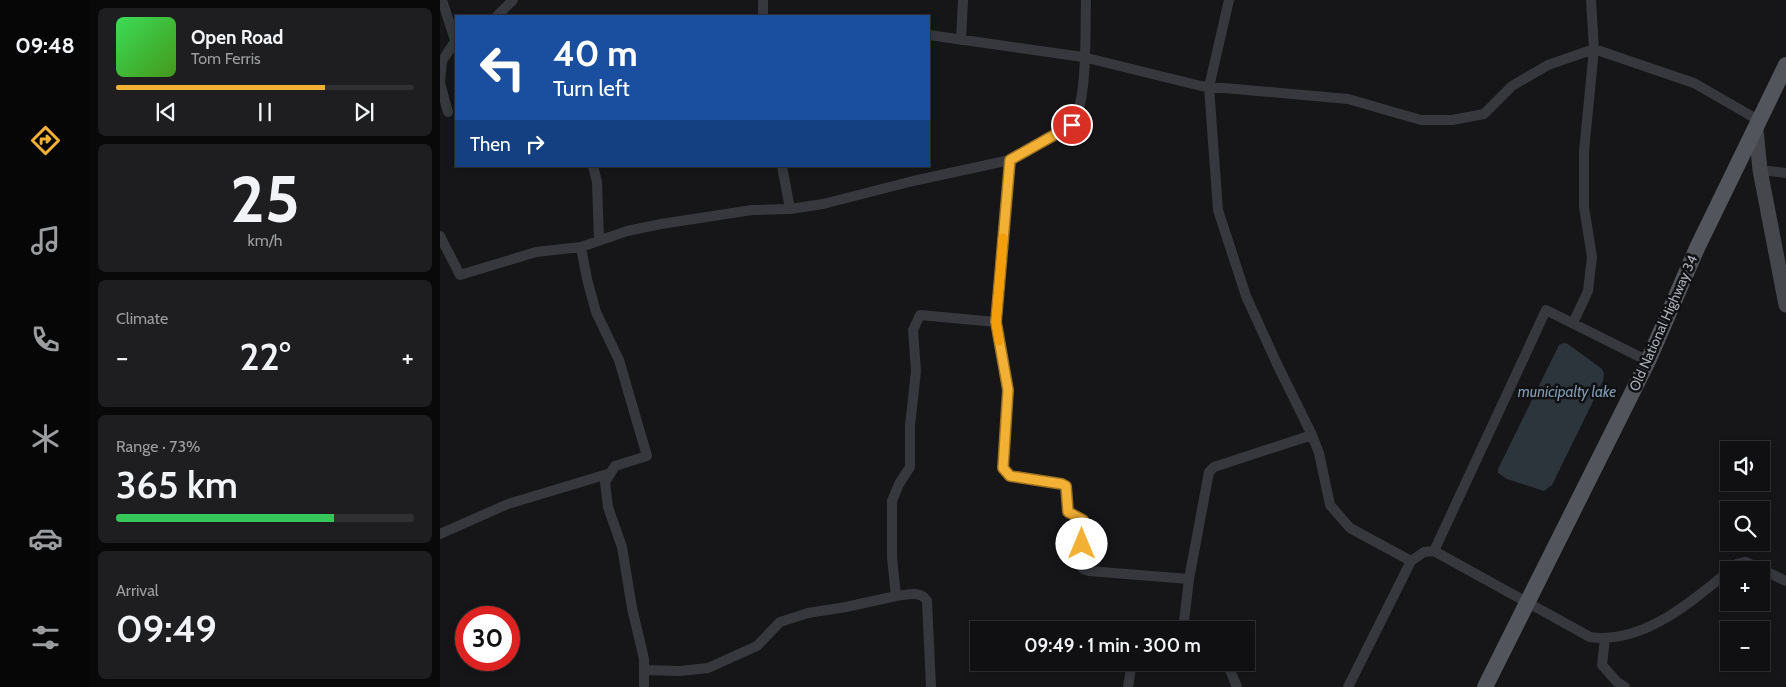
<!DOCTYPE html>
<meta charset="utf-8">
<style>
:root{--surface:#101012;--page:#1e1e20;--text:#f1f3f6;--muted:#9c9d9f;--line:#303032;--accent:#f2b134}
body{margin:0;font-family:Cabin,sans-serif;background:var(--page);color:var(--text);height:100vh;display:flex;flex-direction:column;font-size:19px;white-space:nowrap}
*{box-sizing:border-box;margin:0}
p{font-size:16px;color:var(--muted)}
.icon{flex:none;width:28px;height:28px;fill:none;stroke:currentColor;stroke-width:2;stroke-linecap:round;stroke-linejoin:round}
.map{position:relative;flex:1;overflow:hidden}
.details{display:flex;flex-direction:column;gap:8px;padding:8px;background:#09090a;width:350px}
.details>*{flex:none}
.guide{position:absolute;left:15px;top:15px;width:475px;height:152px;border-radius:0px;box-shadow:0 2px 8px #0003,0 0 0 1px var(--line);background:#1a4fa0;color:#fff;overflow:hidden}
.tools{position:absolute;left:1280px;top:441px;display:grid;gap:10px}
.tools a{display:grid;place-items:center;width:50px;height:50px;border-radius:0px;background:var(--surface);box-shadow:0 2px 8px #0003,0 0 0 1px var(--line);font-size:25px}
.speed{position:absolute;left:15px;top:606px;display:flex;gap:10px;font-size:25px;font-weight:700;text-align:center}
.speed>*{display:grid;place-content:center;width:65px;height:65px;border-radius:50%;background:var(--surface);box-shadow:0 2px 8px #0003,0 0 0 1px var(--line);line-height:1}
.speed .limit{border:8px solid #d22;background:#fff;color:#111}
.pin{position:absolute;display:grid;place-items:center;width:42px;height:42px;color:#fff;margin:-21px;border:2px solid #fff;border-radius:50%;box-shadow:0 1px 5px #0007}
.me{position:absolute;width:55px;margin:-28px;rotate:0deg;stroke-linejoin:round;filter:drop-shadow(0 0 4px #0008)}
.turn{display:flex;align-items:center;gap:18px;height:105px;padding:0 15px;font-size:22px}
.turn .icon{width:65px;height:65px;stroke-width:2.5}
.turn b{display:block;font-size:35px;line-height:42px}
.then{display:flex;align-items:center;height:48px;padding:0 15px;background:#0003;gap:10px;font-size:19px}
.big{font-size:38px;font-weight:600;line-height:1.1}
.details .tile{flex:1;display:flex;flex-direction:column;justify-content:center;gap:8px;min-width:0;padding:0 18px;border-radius:8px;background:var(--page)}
.details .dial{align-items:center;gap:0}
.dial b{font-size:65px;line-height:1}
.song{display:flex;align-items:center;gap:15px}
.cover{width:60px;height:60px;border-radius:8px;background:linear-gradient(135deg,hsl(130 70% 55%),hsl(100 70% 35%))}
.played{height:5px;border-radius:2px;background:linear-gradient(90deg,var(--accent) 70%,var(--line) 70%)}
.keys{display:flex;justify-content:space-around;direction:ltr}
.heat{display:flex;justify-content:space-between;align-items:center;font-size:28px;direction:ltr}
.charge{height:8px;border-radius:4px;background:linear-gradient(90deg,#34c759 73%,var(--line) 0)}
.trip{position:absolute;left:530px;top:621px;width:285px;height:50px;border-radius:0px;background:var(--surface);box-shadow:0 2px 8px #0003,0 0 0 1px var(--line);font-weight:600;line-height:50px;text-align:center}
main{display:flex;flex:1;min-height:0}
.menu{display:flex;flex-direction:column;width:90px;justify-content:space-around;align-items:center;background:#060607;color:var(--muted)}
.menu .icon{width:35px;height:35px}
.menu .active{color:var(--accent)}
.menu b{font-size:22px;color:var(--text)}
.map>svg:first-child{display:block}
.water{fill:#2c353c}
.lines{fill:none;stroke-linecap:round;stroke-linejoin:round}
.street{stroke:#37383d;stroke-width:10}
.secondary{stroke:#45474d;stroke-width:15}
.primary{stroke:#53555c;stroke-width:16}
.route-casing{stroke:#9d7322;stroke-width:12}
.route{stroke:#f2b134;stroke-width:9}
.slow{stroke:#f59e0b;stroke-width:9}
.labels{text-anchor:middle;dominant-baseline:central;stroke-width:5;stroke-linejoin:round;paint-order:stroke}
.street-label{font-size:14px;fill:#a8adb8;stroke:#111113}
.water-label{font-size:15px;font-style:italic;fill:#7f9bb3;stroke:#111113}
</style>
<main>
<nav class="menu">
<b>09:48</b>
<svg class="icon active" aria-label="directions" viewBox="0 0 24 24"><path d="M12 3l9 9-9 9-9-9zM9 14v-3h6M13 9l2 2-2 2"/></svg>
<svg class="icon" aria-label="music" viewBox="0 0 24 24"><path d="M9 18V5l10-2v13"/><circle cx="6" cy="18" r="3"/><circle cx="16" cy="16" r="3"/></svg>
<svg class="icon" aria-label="phone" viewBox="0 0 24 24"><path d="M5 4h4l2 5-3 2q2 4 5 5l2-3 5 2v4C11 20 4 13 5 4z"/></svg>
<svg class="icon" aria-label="climate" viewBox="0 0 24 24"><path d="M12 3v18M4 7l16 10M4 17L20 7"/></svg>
<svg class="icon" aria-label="car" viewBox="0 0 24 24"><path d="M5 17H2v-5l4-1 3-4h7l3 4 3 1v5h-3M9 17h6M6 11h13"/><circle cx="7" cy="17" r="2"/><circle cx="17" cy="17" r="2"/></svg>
<svg class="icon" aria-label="filters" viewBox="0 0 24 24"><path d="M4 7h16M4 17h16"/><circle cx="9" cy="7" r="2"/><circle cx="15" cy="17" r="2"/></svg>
</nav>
<section class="details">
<div class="tile">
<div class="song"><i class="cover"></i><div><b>Open Road</b><p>Tom Ferris</p></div></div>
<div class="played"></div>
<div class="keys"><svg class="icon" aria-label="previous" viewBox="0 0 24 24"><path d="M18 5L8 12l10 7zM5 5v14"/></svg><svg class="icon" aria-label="pause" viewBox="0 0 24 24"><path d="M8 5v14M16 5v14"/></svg><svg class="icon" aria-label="next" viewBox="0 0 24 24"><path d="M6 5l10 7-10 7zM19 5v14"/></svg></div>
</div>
<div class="tile dial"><b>25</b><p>km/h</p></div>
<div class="tile"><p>Climate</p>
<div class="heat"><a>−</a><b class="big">22°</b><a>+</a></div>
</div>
<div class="tile"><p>Range · 73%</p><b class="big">365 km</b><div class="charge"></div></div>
<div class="tile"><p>Arrival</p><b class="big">09:49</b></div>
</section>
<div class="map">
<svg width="1346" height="687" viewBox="0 0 1346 687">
<rect width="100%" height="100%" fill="#161618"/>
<path class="water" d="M1124 343 1128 344 1162 369 1164 374 1163 381 1112 485 1104 491 1067 479 1058 473V469L1119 345Z"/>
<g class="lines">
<path class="street" d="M2 0 15 40
M789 0 769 87 778 210 806 296 837 364 872 435 879 453 890 505 910 528 971 561
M57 16 73 0
M323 16V0
M489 35 643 57 761 86 908 99 981 120H1012L1044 114 1072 86 1108 65 1154 49 1254 83 1320 121
M521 40 523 0
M0 82 2 61 16 40
M0 83 8 112
M153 166 157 182 159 240
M342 166 350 209
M1320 170 1346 173
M0 236 20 275 96 252 141 247
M556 322 568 390 563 467 569 476 622 484 625 486 628 512 643 521 640 563 643 569 649 571 749 579
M1133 323 1148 291 1152 257 1144 207V151L1154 49 1151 0
M0 534 68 504 171 473
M994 551 1106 310 1208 361
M1290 570 1297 564 1306 562 1346 581
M456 596C467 595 481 590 487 601L491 687
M743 630 749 579 769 472 774 467 872 435
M1165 638 1162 665 1177 682 1185 687
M782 662 790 670 797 687
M204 670 240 671 268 668 317 646 340 622 368 613 406 607 456 596 452 557V501L459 484 470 467V426L476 371 473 330 480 315 556 322 570 160
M204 687V659L192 608 182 547 168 507 165 482 175 466 207 456 179 360 156 312 147 279 141 247 187 231 221 224 312 210 350 209 383 204 473 181 570 160 632 125C648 104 645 29 646 0
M688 687 692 662
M908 687 971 561 984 552 994 551 1150 637C1202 645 1251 602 1289 571"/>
<path class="secondary" d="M1316 130 1320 170 1346 305"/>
<path class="primary" d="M1045 687 1208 361 1257 248 1346 65"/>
</g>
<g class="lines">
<g class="route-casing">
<path id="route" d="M632 125 570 160 556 322 568 390 563 468 570 476 622 484 626 486 628 512 643 520 642 544"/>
</g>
<use href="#route" class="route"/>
<path class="slow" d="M559 341 556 322 563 238"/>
</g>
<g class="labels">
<g class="street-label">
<text transform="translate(1223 323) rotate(-66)">Old National Highway 34</text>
</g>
<g class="water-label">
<text x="1127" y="392">municipalty lake</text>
</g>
</g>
</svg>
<div class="tools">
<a><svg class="icon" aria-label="sound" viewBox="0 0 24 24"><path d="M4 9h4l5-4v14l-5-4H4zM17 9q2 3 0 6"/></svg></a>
<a><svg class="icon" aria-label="search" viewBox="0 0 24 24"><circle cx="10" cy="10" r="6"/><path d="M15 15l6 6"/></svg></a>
<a>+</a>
<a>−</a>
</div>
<div class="speed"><div class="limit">30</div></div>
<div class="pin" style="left:632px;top:125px;background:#d93025"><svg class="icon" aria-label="arrive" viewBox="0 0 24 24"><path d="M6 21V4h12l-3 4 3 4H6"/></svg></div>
<svg class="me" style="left:642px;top:544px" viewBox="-20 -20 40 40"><circle r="19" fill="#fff"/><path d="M0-13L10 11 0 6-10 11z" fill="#f2b134"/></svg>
<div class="trip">09:49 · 1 min · 300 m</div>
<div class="guide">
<div class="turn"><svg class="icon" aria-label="left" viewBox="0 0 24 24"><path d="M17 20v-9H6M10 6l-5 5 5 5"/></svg><div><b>40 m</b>Turn left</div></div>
<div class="then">Then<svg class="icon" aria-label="right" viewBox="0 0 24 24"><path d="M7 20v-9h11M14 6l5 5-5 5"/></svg></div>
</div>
</div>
</main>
